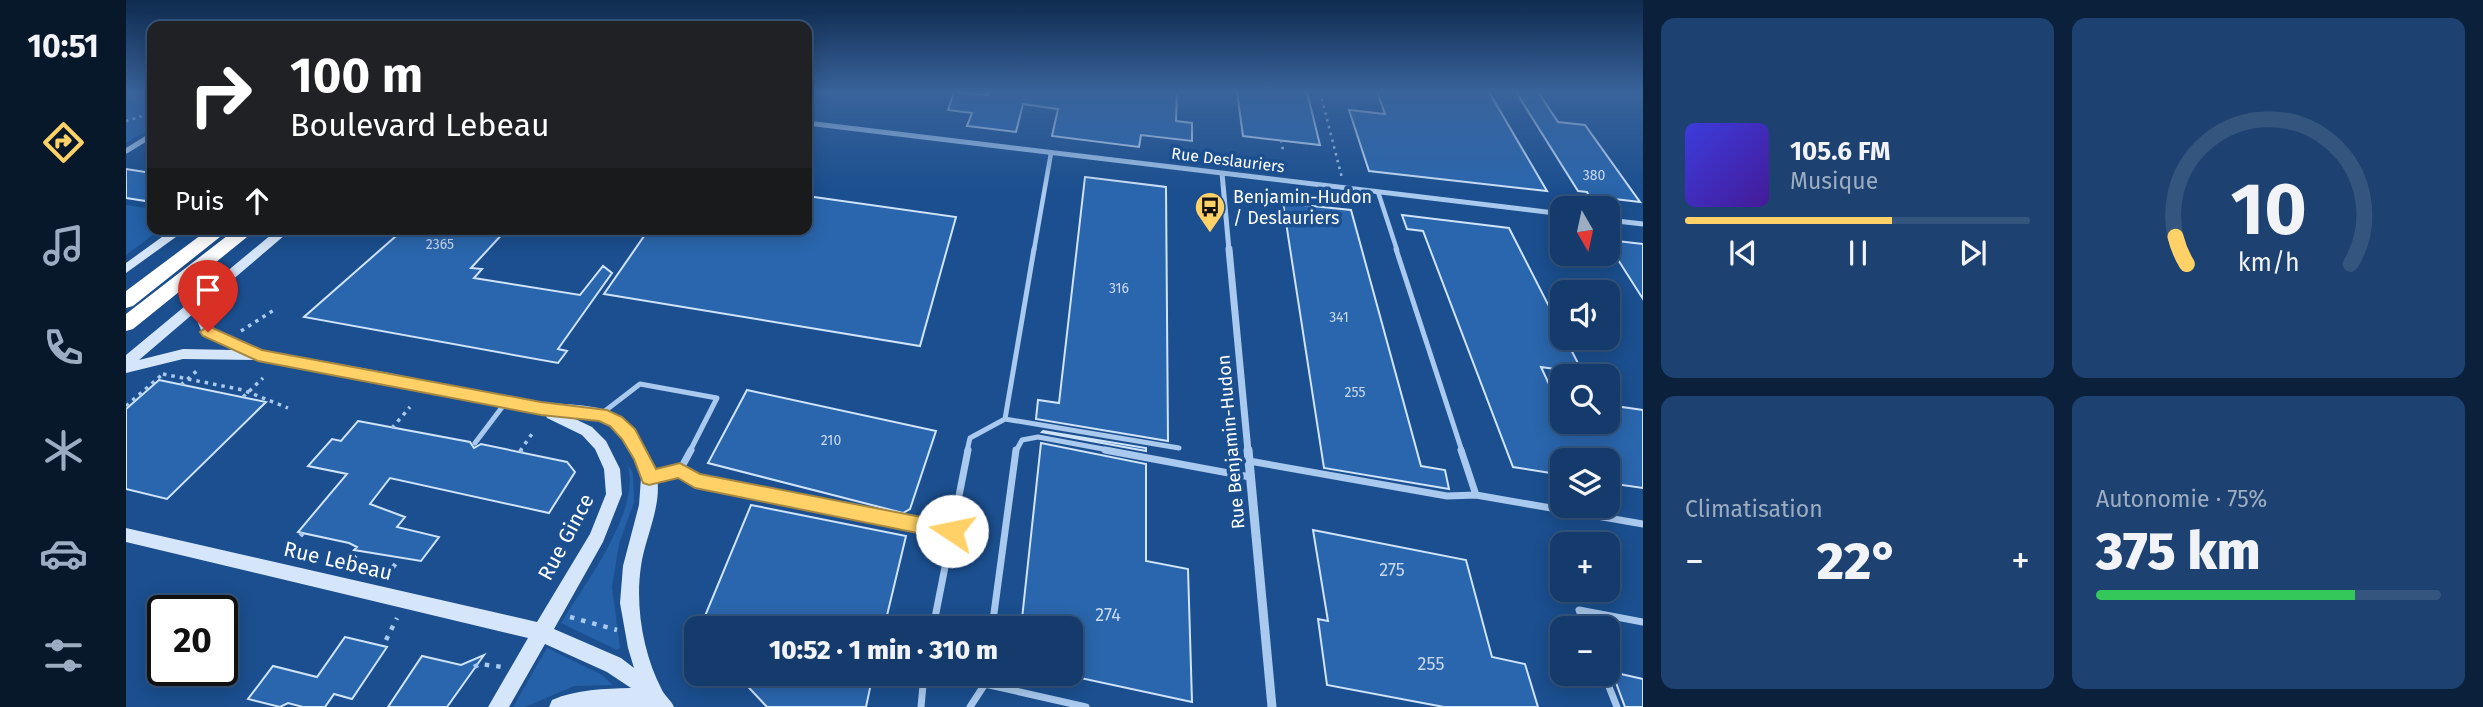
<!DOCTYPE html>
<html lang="fr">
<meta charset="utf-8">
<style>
:root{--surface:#143b6b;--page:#1d4271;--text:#f1f3f6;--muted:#9dadc1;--line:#33557e;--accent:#ffd166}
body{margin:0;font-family:"Fira Sans",sans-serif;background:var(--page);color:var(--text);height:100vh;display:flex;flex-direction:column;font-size:26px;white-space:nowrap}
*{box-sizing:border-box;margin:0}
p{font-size:23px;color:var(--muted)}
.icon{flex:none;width:38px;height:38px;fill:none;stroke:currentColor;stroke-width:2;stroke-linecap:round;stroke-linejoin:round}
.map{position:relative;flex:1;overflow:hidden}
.panel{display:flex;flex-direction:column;gap:18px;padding:18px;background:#0b203b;width:840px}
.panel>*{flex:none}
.hud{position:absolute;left:21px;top:21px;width:665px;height:214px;border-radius:14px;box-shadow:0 4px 18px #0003,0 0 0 2px var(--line);background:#202124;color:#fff;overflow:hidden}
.needle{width:46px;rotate:171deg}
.fabs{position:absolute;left:1424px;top:196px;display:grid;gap:14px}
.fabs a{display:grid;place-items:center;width:70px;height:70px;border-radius:14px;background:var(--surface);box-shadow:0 4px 18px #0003,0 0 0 2px var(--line);font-size:35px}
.speed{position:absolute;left:21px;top:595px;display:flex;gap:14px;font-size:35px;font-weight:700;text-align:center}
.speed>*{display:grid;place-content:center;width:91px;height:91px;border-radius:50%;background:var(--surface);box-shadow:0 4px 18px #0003,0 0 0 2px var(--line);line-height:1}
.speed .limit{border:4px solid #111;border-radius:10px;background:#fff;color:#111}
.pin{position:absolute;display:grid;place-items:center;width:60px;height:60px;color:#fff;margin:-72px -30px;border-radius:50% 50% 50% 0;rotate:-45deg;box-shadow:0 0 7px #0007}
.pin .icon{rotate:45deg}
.me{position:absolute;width:77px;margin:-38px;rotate:281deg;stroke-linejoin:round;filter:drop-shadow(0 0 5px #0008)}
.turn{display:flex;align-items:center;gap:24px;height:147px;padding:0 28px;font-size:32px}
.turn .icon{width:91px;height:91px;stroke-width:2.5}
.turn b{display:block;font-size:49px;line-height:60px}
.then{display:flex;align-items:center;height:66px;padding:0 28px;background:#0003;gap:14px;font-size:26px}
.big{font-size:52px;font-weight:800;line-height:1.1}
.panel .widget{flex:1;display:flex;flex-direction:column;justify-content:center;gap:10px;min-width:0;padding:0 24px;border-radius:14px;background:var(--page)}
.panel .dial{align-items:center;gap:0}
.dial svg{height:182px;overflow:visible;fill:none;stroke:var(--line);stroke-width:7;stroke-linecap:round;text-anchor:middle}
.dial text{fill:var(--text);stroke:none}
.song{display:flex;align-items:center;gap:21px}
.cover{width:84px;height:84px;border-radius:10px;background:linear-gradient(135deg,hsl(240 70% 55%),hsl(260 70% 35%))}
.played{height:7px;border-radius:4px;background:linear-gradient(90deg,var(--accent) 60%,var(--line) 60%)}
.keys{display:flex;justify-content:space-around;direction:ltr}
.heat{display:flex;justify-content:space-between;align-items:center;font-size:38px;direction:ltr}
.charge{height:10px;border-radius:5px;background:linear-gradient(90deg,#34c759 75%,var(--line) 0)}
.panel .tiles{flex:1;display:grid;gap:18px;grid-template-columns:repeat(2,1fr)}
.trip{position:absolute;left:558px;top:616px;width:399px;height:70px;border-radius:14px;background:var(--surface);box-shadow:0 4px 18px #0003,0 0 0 2px var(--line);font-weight:800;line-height:70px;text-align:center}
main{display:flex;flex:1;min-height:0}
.dock{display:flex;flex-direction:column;width:126px;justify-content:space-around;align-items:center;background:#08182b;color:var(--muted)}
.dock .icon{width:49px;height:49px}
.dock .current{color:var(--accent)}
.dock b{font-size:32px;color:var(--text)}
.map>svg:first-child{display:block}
.green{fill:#2461a8}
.building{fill:#2a66ad;stroke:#cfe3fa;stroke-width:2}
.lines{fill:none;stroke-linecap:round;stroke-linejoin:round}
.path-far2{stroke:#a9c9ee;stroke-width:2.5;stroke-dasharray:2.5 4.5;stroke-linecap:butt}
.path-far1{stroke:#a9c9ee;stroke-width:3.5;stroke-dasharray:3.5 5;stroke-linecap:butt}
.path{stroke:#a9c9ee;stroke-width:4.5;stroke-dasharray:4.5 7;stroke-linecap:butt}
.lane-far2{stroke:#a9c9ee;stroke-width:4.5}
.lane-far1{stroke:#a9c9ee;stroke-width:5}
.lane{stroke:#a9c9ee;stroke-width:7}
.street-far2{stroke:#a9c9ee;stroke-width:5}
.street-far1{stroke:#a9c9ee;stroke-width:7}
.street{stroke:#a9c9ee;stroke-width:9}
.secondary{fill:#d6e6fa;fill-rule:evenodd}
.highway{fill:#fff;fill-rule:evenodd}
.route{fill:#ffd166;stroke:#a68842;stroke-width:2}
.labels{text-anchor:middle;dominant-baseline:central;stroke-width:7;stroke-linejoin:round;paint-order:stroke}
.number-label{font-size:14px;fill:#cad9ea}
.far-street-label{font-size:16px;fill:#fff;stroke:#1b4f8f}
.poi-label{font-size:18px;fill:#fff;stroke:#1b4f8f;text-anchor:start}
.street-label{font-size:18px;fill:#fff;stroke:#1b4f8f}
.near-number-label{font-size:18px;fill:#cad9ea}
.near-street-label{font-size:21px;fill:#fff;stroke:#1b4f8f}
</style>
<main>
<nav class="dock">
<b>10:51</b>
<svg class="icon current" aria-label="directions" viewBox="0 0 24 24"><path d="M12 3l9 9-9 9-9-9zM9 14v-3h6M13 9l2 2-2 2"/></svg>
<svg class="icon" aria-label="music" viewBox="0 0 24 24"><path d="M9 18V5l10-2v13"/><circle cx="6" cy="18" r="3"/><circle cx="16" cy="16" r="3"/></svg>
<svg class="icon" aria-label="phone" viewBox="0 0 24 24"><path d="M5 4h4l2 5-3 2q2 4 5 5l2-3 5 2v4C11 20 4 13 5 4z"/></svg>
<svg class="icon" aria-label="climate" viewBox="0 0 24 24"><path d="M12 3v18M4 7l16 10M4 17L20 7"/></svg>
<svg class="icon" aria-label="car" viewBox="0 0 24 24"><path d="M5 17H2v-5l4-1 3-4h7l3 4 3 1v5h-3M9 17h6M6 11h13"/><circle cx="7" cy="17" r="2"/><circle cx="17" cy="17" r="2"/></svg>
<svg class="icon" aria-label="filters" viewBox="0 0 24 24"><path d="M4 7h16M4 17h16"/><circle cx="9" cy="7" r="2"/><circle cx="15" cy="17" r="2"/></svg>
</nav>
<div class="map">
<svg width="1517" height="707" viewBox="0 0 1517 707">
<rect width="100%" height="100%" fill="#1b4f8f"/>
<path class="green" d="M0 92H26V128L0 143Z
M0 205 26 209V229H35L0 255Z
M502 465 507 473 508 502 493 544 486 587 494 648 491 650 435 623C459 583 514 513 502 465Z
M421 648 476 675 487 685 448 686 399 707H387Z"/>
<path class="building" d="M828 92 862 95 863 92H1051L1050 121 1066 123V141L1015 135 1013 147 926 136 932 109 897 104 890 132 841 126 846 113 822 110Z
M1111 92H1181L1194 145 1117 136Z
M1251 92H1363L1421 191 1243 171 1223 110 1259 114Z
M1390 92H1412L1432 122 1459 125 1514 202 1463 196 1461 192 1452 191Z
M0 169 26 173V202L0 198Z
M959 177 1040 187 1042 441 910 419 912 400 933 403Z
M681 196 830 217 794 346 478 294 523 229H681Z
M1157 203 1225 210 1295 466 1319 470 1323 489 1198 468Z
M1276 215 1383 228 1457 373 1415 367 1429 397 1437 398V422H1482V405L1517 410V488L1482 483V460H1437V475L1387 467 1297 231 1281 229Z
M278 229H381L345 268 356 269 348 278 454 295 477 266 486 273 432 349 441 351 432 363 178 317Z
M1482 240 1517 244V299L1482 244Z
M33 380 140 402 41 499 0 489V409Z
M621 390 810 431 784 509 777 513 582 463Z
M232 421 344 442 348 448 355 444 441 462 449 472 423 513 264 478 244 504 279 517 271 527 313 537 295 561 228 550 231 547 223 543 172 532 221 474 182 466 206 439 215 441Z
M917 431 1020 448V451L916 432Z
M915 443 1020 464V561L1062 569 1066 702 945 676V628H895Z
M625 505 780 536 758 628H574Z
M1187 530 1340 560 1366 657 1399 664 1412 707H1318L1201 685 1192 619 1202 621Z
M219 637 261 647 226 699 208 694 199 707H177L162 703 154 707 122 699 147 666 191 677Z
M358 655 321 707H262L296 656 335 665Z
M1486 672 1517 679V707H1499Z
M610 674H747L740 707H641Z"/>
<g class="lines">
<path class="path-far2" d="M1194 92 1216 178
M0 121 26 113
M1155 140 1157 150"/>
<path class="path-far1" d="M115 331 148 310
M37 374 117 390 162 408
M55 385 74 368
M117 397 137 378
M0 406 38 373
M266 428 284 407
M394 451 408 431"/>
<path class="path" d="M394 452 396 450
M159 553 177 533
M220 568 233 551
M260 577 273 559
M444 617 491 630
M260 640 271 618
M348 667 354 664 377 667"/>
<path class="lane-far2" d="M1252 192 1271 250
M908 250 925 153"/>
<path class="lane-far1" d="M908 249 879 419 1053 448
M1270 249 1336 451
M475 414 514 384 591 398 564 451
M349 443 380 402
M841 451 844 438 879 419
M890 451 896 440 912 437 988 451"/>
<path class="lane" d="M979 450 1124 477
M1335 450 1350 495
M1123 461 1321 496 1350 495 1517 524
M554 470 565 450
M526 477 554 470 569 481 826 532
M807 628 842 450
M866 628 890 450
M1460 628 1453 610 1517 622
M860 674 859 684 960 707
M1478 674 1491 707
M795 707 798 674
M844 707 859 684"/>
<path class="street-far2" d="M681 123 1437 214
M0 151 26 135
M1096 173 1103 250
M1482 220 1517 224"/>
<path class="street-far1" d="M1103 249 1122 451"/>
<path class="street" d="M1122 450 1146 707"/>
<path class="secondary" d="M47 229H61L0 273V263Z
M152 229H166L77 305 88 329 131 350C224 364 316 384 408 401 436 406 467 402 492 415 509 425 527 458 531 477 536 506 519 538 515 566 509 606 517 654 536 690 539 696 545 700 548 707H423L426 700C451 689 478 689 505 688L481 672 419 644 383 707H362L402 638 0 542V528L411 622 464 534 480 494 478 469 469 449 456 435 421 418 419 414 132 360 57 359 0 373V355ZM68 313 77 335 108 350 57 349 13 360ZM445 417 473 419 485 425 504 449 515 478 513 505 497 566 494 603 502 648 508 668 495 658 428 629 477 542 496 494 494 469 480 441 466 427Z"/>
<path class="highway" d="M83 229H104L7 306 0 308V291Z
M110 229H131L7 329 0 331V314Z"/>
</g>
<linearGradient id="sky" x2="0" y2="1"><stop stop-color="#0f2b4f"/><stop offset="0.48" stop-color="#39639b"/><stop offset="1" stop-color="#39639b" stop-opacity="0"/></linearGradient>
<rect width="1517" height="191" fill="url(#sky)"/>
<path class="route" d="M82 326 136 350 415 402 481 410 496 417 509 429 530 469 554 463 574 474 826 523 832 526 835 531 832 537 826 540 569 488 552 478 523 485 517 483 508 459 496 439 484 426 473 421 415 415 132 361 77 336 74 332Z"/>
<defs>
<g id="bus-pin" transform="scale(1.575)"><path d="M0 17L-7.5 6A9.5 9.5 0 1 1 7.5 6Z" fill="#ffd166" stroke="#1b4f8f"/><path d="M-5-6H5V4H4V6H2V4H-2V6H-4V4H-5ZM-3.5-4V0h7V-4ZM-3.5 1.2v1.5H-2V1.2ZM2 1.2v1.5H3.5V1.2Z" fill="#111"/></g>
</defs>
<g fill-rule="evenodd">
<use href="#bus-pin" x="1084" y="207"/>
</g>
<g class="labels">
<g class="number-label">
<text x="1468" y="175">380</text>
<text x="314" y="244">2365</text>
<text x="993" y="288">316</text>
<text x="1213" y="317">341</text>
<text x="1229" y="392">255</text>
<text x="705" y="440">210</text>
</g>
<g class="far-street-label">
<text transform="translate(1102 160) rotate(7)">Rue Deslauriers</text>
</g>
<g class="poi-label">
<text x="1107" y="197">Benjamin-Hudon<tspan x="1107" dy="21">/ Deslauriers</tspan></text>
</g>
<g class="street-label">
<text transform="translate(1105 442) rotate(-95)">Rue Benjamin-Hudon</text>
</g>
<g class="near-number-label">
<text x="1266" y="570">275</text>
<text x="982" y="615">274</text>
<text x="1305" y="664">255</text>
</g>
<g class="near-street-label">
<text transform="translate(440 537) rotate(-62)">Rue Gince</text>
<text transform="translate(212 561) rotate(13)">Rue Lebeau</text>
</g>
</g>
</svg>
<div class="fabs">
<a><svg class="needle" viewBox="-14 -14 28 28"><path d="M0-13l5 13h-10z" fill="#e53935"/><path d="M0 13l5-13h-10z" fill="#9dadc1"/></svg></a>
<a><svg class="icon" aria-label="sound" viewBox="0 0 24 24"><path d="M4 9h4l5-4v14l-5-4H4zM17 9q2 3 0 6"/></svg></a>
<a><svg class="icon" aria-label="search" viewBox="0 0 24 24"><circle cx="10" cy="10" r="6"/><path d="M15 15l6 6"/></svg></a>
<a><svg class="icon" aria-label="layers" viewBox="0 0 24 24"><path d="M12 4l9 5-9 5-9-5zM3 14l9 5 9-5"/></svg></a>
<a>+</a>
<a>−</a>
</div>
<div class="speed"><div class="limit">20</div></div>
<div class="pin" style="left:82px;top:332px;background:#d93025"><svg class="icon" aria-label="arrive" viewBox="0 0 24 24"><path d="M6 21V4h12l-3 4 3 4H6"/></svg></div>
<svg class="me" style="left:826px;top:531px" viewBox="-20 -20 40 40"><circle r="19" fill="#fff"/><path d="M0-13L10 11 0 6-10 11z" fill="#ffd166"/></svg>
<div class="trip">10:52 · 1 min · 310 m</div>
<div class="hud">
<div class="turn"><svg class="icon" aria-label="right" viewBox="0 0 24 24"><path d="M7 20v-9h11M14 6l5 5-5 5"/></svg><div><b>100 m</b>Boulevard Lebeau</div></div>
<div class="then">Puis<svg class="icon" aria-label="ahead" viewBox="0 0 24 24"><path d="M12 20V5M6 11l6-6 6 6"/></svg></div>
</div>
</div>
<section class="panel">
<div class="tiles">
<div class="widget">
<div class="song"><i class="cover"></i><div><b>105.6 FM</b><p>Musique</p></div></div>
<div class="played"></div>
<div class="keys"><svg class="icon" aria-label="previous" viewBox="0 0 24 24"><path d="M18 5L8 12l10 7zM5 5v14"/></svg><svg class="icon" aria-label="pause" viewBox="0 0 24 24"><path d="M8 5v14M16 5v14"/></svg><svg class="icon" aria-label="next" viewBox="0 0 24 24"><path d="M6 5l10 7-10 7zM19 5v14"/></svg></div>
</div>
<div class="widget dial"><svg viewBox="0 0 100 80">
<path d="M14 69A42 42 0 1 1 86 69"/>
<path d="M14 69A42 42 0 0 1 9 57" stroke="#ffd166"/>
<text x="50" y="56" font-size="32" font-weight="700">10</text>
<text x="50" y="72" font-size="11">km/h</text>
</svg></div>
<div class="widget"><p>Climatisation</p>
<div class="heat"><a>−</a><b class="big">22°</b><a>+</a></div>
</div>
<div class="widget"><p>Autonomie · 75%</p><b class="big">375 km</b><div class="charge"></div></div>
</div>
</section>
</main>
